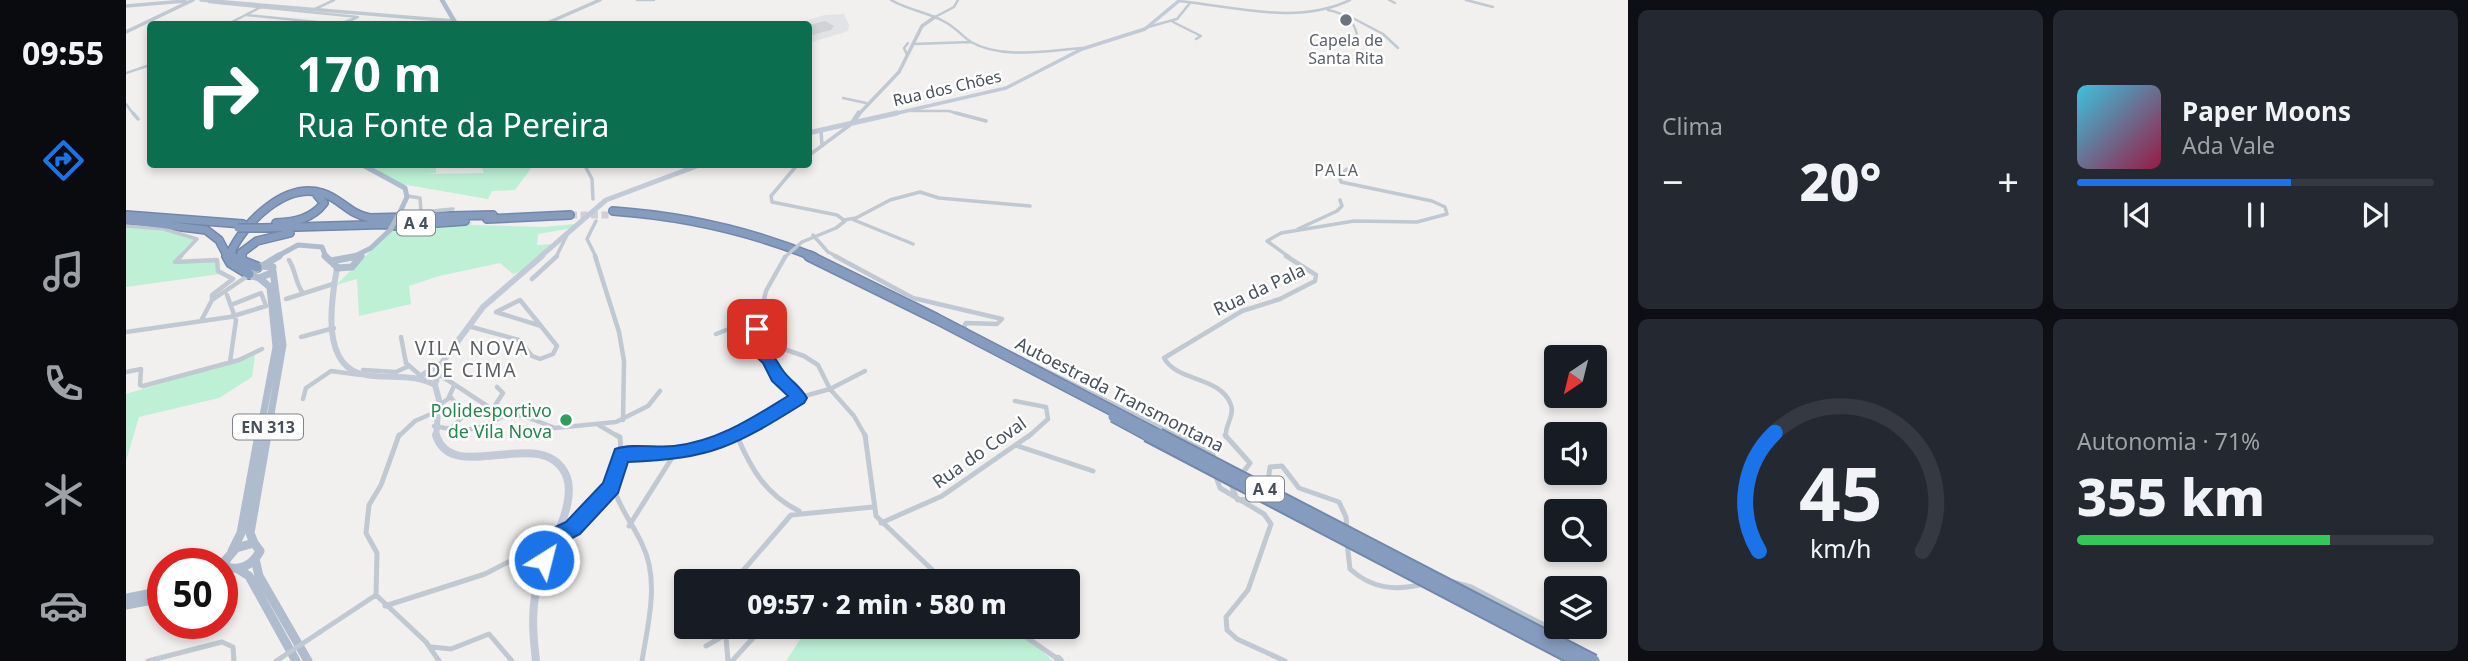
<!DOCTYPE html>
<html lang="pt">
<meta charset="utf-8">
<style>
:root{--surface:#171b24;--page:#242831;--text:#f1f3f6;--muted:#9ea1a6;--line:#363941;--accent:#1a73e8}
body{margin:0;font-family:"Noto Sans",sans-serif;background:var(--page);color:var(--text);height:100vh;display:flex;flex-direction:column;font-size:26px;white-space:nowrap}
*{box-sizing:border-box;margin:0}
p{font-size:23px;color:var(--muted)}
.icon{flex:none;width:38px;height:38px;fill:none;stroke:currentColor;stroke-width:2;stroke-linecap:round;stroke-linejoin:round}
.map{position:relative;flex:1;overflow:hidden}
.panel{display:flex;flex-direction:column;gap:10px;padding:10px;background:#0d0f14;width:840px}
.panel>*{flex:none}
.guide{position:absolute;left:21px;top:21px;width:665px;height:147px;border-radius:7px;box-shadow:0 4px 10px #0003;background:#0b6e4f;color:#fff;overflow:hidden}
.needle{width:46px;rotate:215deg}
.controls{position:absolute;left:1418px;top:345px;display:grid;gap:14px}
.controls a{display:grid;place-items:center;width:63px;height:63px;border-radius:7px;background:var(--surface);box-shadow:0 4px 10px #0003;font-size:35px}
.speed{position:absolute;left:21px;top:548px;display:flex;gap:14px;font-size:35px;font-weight:700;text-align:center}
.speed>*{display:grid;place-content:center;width:91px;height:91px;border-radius:50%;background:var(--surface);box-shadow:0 4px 10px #0003;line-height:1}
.speed .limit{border:10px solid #d22;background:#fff;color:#111}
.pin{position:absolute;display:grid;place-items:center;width:60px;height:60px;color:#fff;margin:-30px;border-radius:14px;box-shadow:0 4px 10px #0006}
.me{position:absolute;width:77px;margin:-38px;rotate:36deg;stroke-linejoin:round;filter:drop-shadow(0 0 5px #0008)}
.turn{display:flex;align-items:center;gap:24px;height:147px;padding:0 35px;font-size:32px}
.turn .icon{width:91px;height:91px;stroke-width:2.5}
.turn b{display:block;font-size:49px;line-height:60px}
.big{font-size:52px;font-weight:800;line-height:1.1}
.panel .card{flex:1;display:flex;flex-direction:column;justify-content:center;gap:10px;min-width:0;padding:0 24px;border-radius:10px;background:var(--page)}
.panel .dial{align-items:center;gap:0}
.dial svg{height:182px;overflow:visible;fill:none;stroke:var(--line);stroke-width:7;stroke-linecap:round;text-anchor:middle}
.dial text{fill:var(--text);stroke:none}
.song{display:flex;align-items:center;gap:21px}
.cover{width:84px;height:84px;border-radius:10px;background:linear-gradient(135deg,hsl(190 70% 55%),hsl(340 70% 35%))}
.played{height:7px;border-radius:4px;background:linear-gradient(90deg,var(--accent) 60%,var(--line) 60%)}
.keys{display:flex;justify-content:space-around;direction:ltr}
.heat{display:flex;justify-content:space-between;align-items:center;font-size:38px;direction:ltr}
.charge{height:10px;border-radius:5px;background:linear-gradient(90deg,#34c759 71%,var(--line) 0)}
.panel .tiles{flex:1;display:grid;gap:10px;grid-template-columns:repeat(2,1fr)}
.trip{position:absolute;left:548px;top:569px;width:406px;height:70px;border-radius:7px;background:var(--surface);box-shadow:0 4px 10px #0003;font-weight:800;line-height:70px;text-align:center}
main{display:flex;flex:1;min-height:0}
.menu{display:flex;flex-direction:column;width:126px;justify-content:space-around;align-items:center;background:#090b0e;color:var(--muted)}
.menu .icon{width:49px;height:49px}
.menu .active{color:var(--accent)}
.menu b{font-size:32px;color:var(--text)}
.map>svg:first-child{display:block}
.airport{fill:#e1e3e7}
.green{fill:#bdf0d5}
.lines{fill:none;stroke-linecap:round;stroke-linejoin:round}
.runway{fill:#d2d2d4;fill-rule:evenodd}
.motorway-tunnel{stroke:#d0cfd2;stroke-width:7;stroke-dasharray:7 3.5;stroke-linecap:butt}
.motorway-far1-casing{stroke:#7187ab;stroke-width:10}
.motorway-casing{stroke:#7187ab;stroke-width:12}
.minor-far3{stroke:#c0c8d1;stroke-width:2.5}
.minor-far2{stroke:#c0c8d1;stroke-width:3.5}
.minor-far1{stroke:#c0c8d1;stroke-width:4.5}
.minor{stroke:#c0c8d1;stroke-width:5}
.tertiary-far2{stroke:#c0c8d1;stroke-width:3.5}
.tertiary-far1{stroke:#c0c8d1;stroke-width:5}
.tertiary{stroke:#c0c8d1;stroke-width:8}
.secondary-far3{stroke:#c2cad8;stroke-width:3.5}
.secondary-far2{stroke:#c2cad8;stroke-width:5}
.secondary-far1{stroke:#c2cad8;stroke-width:6}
.secondary{stroke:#c2cad8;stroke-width:8}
.primary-far3{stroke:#aebcce;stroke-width:4.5}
.primary-far2{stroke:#aebcce;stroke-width:5}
.primary-far1{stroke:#aebcce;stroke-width:7}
.primary{stroke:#aebcce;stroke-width:9}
.motorway-far1{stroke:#869cbf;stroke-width:7}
.motorway{stroke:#869cbf;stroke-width:9}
.motorway-bridge-far2-casing{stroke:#7187ab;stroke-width:10;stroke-linecap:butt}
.motorway-bridge-far1-casing{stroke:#7187ab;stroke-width:12;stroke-linecap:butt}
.motorway-bridge-casing{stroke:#7187ab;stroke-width:15;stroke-linecap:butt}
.minor-bridge-far1{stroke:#c0c8d1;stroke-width:3.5}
.minor-bridge{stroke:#c0c8d1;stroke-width:5}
.primary-bridge{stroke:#aebcce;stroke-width:5}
.motorway-bridge-far2{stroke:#869cbf;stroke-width:7}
.motorway-bridge-far1{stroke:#869cbf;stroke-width:9}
.motorway-bridge{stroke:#869cbf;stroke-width:11}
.route{fill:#1a73e8;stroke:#114b97;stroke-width:2}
.worship-dot{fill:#6b7280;stroke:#fff;stroke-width:2.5}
.leisure-dot{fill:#2e9e5b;stroke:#fff;stroke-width:2.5}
.labels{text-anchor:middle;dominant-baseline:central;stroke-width:5;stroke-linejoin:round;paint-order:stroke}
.far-worship-label{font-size:16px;fill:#5b616d;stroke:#fff}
.far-street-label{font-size:16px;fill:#47505d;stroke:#fff}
.far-neighbourhood-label{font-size:16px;letter-spacing:2px;fill:#5c5f64;stroke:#fff}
.shield{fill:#fff;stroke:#7e848e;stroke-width:2}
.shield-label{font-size:16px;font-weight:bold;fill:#47505d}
.street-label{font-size:18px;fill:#47505d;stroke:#fff}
.leisure-label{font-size:18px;fill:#27864d;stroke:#fff;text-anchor:end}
.neighbourhood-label{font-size:19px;letter-spacing:2px;fill:#5c5f64;stroke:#fff}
</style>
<main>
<nav class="menu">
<b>09:55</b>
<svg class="icon active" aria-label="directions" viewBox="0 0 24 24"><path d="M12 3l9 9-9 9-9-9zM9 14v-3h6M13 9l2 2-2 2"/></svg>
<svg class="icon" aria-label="music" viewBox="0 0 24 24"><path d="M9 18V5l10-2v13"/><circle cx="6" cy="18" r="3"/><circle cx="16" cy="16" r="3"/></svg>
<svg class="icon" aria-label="phone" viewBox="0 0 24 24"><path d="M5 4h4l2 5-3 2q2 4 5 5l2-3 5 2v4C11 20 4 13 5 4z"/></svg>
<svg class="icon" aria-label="climate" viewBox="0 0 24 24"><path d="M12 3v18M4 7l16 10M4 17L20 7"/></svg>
<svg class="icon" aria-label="car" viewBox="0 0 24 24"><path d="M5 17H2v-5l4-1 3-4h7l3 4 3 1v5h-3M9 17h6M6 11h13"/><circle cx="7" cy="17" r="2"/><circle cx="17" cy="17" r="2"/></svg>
</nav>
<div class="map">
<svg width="1502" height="661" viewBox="0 0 1502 661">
<rect width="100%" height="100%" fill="#f2efef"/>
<path class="airport" d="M718 14 723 25 722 31 683 43 682 24H668L699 15Z"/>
<path class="green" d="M238 165H277L279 168 310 165V173L298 174 358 173 355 165H419L406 167 389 190 366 191 362 199 275 184Z
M346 222 345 225 418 227 449 224 447 228 412 234 411 245 428 244 398 270 387 274 374 263 313 276 283 286 285 304 233 316 231 279 210 285 269 227Z
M0 227 42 231 69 240 47 263 88 260 94 274 0 287Z
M129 355 126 377 93 398 13 417 0 461V394Z
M683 626 879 627 910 645 927 661H660Z"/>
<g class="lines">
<path class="runway" d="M699 21 708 26 705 30 682 36V25Z"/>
<path class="motorway-tunnel" d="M444 215H485"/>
<g class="motorway-far1-casing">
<path id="motorway-far1" d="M487 211C558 216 622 230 688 257
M0 215 117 224
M361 219 444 215
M0 220 80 230 93 240 102 257
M150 223C169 222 186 219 198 203L191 195
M269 226 339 221
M136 228 274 224
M107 257 105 252C119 222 159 182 196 193 214 198 224 215 244 218L367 215
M115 257V253L131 241 164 233"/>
</g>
<g class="motorway-casing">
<path id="motorway" d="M101 256 105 263 123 274
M106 256 110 265
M115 256 116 263
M683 256 809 318
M113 260 131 267"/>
</g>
<path class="minor-far3" d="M511 0H528
M765 0C784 11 802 12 819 22 829 27 836 36 845 42 876 60 923 50 957 48
M1263 0 1269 3
M1340 0 1367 7
M1053 1C1109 7 1172 25 1224 0
M83 2 232 17
M189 9 208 0
M1202 10C1217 13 1228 19 1231 35L1220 40
M120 15 211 24
M1221 15 1257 34 1272 48
M809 17 828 7 832 0
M1047 22 1075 36 1070 39
M102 24 135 7
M213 24 230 18
M1022 27 1051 19 1064 3
M787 44 845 42
M781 55 778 48 782 43
M0 73 24 65
M717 98 740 103
M0 104 8 115
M785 111H823L836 115"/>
<path class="minor-far2" d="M7 113 12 119
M830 113 860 121
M695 130 696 146
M682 156 724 125
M458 164 466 179 467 199
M672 164 645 196 646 202 711 215 719 221 710 228 676 242
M281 196 294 198 295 212 327 209
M718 220 730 218 764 200 794 192 813 198 904 206
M728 220 787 244
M470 221 461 239 470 257
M0 226 38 229 71 239 54 257
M1172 229 1211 211 1216 206 1214 200
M687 235 702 252 712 257
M430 257 441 235
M1163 257 1141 241 1155 233 1228 221 1291 222 1321 214 1319 207 1306 201 1215 182 1213 176 1221 169"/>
<path class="minor-far1" d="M55 256 49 262 91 260 92 271 107 279 86 295V300
M469 256 493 332 498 361 497 420
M709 256 787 298 876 319 871 324 840 323 838 327 841 331
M659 257 640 291 631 329 652 347 678 356 692 365 704 389 728 416 740 437
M163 260C170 271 169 283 177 293
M406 279 431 256
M101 295 110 320 104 362
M160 299 207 284
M394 300 415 326 370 312Z
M75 321 86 300 123 275
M342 326 393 340 406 356 414 359 427 354 431 346 415 326
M631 330 632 351 672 398
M0 332 104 317 140 306 135 293 105 305
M590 334 631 318
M175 337 208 328
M275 337 280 363 295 376
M886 354 1054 437
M237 370 270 372 283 366
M0 372 15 369 14 385 17 386 113 360 136 349
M314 375 375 415 398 416 429 428 490 422 522 406 534 391
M324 396 338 415 325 429
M177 399 180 388 205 371 235 375
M889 401 920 407 922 419 902 437
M313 405 322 399 328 386
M366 410 377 393 371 387
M471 424 493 437
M308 426C335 432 353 432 377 416
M272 437 289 421 312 411
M609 437 675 397 704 389 739 371
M1100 437C1098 426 1109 416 1105 405 1095 376 1051 382 1038 358L1116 311 1154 299 1189 281 1190 275 1160 256"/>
<path class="minor" d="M273 435 255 485 243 505 240 533 251 553 250 595 300 642 313 661
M739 435 750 516 818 581
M1050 435 1087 455 1089 462
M1099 435 1124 463 1115 475
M611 436C625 469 640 495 673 511
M892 446 967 471
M495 454C536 453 575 452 613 435
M1088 471 1094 488 1138 514 1145 524 1122 590 1100 617 1101 630 1111 639 1159 661
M1108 481 1106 487 1111 499
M487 486C493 508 507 524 516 544 534 580 522 623 516 661
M1141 489 1144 467 1156 466 1173 488 1213 502 1220 517 1221 531
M1112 500 1135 498
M755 523 816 496 904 435
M503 526 549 453
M1221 543 1224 569C1246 589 1269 591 1298 584
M1320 580 1345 587 1424 628
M608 581 665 515 747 507
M259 606 359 574 444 530 489 482 495 454 494 437 490 435
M599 626 602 661
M884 626 932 659
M194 632 250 595
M580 646 599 635
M306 647 325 649 363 634 386 661
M22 661 96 642 107 647 108 661
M606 661 628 637 657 626"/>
<path class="tertiary-far2" d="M75 0 328 21
M0 6 59 1
M419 24 474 0
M0 32 67 0
M732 115 773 72 796 26 809 17"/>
<path class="tertiary-far1" d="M727 122 733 113"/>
<path class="tertiary" d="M932 659 934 661"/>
<path class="secondary-far3" d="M763 115 880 88 956 49 1019 29 1054 0"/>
<path class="secondary-far2" d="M682 133 771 113
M414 257 480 200 576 164"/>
<path class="secondary-far1" d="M211 268C205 301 194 368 240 375 264 379 286 373 309 385L313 400 310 437
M293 377 315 364 357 307 416 256
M309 385 314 365"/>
<path class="secondary" d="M310 435C326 487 417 423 440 475 453 504 418 557 411 587 405 611 407 636 410 661"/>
<path class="primary-far3" d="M316 0 330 24"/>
<path class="primary-far2" d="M235 164 279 188 281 197 273 214
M150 257 172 245 196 247 200 257
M227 257 245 248 264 230
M233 257 235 255"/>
<path class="primary-far1" d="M199 256 211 267
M205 261 232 256
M138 265 153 256
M135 266 147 267 145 273 133 278 123 275Z
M211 268 226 267 235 256
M133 278 144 287 150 347 133 437
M141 437 157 345 147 271"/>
<path class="primary" d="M128 543 124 533 141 435
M128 543 134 551C127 564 116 571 101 567L99 561 110 548Z
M106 551 115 533 133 435
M129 559 133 576 182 661
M112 569 123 576 170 661
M0 598 37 591
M0 605 37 598"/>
<use href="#motorway-far1" class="motorway-far1"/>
<use href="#motorway" class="motorway"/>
<g class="motorway-bridge-far2-casing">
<path id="motorway-bridge-far2" d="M112 228H136"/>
</g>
<g class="motorway-bridge-far1-casing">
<path id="motorway-bridge-far1" d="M809 318 1037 437
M987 417 1024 437"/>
</g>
<g class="motorway-bridge-casing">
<path id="motorway-bridge" d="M1021 435 1452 661
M1033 435 1468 661"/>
</g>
<path class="minor-bridge-far1" d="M659 257 676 242"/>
<path class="minor-bridge" d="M150 661 194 632"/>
<path class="primary-bridge" d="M264 230 273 214"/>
<use href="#motorway-bridge-far2" class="motorway-bridge-far2"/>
<use href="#motorway-bridge-far1" class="motorway-bridge-far1"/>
<use href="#motorway-bridge" class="motorway-bridge"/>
</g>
<path class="route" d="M631 324 639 329 640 349C650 356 651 363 658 372 666 382 674 386 681 398L678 403C609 446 586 459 502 462L492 493 454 534 435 544 425 567 418 569 411 567 408 560 421 531 440 522 477 483 489 449C507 443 529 448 548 446 592 441 626 418 662 396L646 381 637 363 624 351 623 329Z"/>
<circle class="worship-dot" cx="1220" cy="20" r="7"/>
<circle class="leisure-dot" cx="440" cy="420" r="7"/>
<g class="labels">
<g class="far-worship-label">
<text x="1220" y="40">Capela de<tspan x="1220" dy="18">Santa Rita</tspan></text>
</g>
<g class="far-street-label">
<text transform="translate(821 88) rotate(-13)">Rua dos Chões</text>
</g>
<g class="far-neighbourhood-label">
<text x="1211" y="170">PALA</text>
</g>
<g class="shield">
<rect x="271" y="210.5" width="38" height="25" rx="5"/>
<rect x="107" y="414.5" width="70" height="25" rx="5"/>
<rect x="1120" y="476.5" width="38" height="25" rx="5"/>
</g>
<g class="shield-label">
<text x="290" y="223">A 4</text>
<text x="142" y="427">EN 313</text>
<text x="1139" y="489">A 4</text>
</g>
<g class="street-label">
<text transform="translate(1133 289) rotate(-25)">Rua da Pala</text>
<text transform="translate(994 394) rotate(27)">Autoestrada Transmontana</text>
<text transform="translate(853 452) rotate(-35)">Rua do Coval</text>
</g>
<g class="leisure-label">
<text x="426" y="410">Polidesportivo<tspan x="426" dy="21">de Vila Nova</tspan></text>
</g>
<g class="neighbourhood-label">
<text x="346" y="348">VILA NOVA<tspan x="346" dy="22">DE CIMA</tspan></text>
</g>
</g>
</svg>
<div class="controls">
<a><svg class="needle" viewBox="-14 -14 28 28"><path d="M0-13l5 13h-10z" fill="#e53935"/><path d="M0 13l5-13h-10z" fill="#9ea1a6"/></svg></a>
<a><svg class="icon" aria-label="sound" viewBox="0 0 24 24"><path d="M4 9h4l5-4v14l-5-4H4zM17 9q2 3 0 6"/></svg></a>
<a><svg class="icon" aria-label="search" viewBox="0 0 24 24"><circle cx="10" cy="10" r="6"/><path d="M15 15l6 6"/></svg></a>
<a><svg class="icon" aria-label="layers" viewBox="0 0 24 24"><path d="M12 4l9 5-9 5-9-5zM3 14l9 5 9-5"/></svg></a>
</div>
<div class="speed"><div class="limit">50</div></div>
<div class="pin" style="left:631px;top:329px;background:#d93025"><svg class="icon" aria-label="arrive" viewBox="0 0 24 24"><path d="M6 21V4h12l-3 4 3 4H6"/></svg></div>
<svg class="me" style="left:418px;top:560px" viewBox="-20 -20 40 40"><circle r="17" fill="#1a73e8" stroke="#fff" stroke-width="3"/><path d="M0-11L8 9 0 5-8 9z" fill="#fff"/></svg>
<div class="trip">09:57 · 2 min · 580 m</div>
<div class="guide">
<div class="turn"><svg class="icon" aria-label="right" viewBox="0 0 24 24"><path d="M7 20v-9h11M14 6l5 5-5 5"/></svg><div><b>170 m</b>Rua Fonte da Pereira</div></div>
</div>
</div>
<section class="panel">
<div class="tiles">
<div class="card"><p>Clima</p>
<div class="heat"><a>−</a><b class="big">20°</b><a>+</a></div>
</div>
<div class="card">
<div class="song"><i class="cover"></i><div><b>Paper Moons</b><p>Ada Vale</p></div></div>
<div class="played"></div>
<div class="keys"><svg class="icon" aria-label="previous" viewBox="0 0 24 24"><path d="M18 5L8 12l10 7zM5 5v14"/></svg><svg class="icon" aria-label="pause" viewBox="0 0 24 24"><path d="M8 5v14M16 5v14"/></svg><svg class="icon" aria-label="next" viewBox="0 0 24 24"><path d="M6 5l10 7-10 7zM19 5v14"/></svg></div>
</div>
<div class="card dial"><svg viewBox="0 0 100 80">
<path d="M14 69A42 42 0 1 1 86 69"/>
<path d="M14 69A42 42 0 0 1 21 17" stroke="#1a73e8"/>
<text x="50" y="56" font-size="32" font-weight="700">45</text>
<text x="50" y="72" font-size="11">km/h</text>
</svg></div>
<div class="card"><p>Autonomia · 71%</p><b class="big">355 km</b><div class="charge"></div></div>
</div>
</section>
</main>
